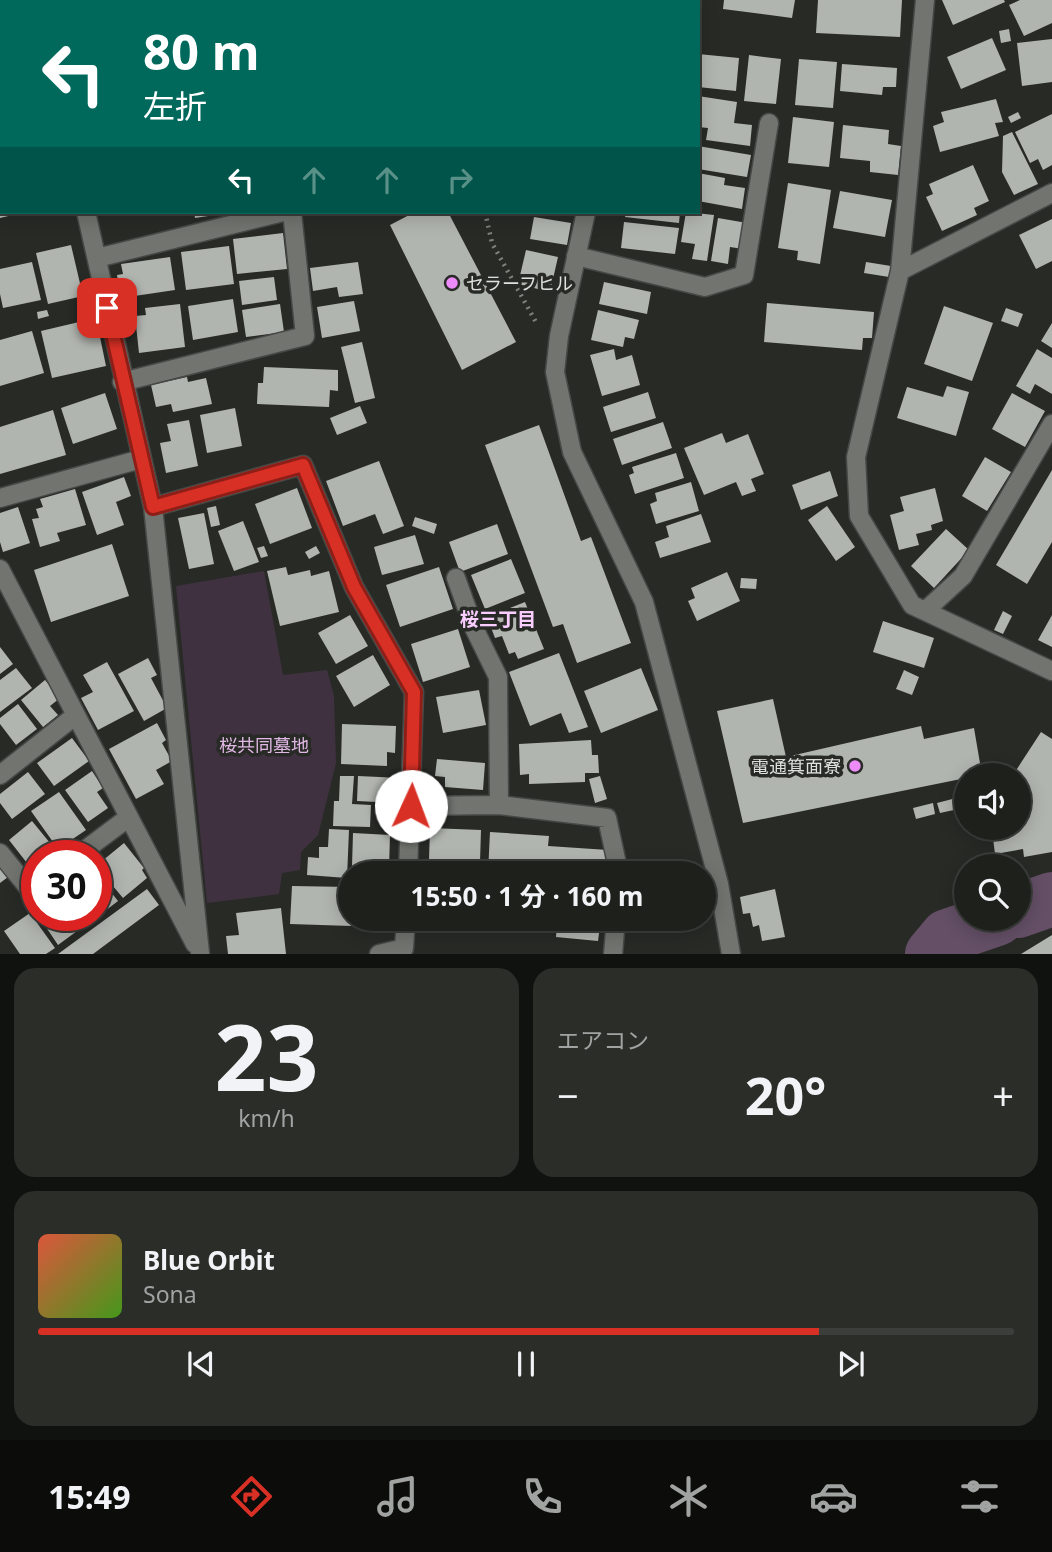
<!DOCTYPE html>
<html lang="ja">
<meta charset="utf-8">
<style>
:root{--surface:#1e201c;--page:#2b2d29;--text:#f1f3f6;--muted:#a1a3a3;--line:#3c3e3b;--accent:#d93025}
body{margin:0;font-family:"Noto Sans","Noto Sans JP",sans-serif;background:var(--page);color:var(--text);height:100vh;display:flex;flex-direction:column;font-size:26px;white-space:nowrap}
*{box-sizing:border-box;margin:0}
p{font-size:23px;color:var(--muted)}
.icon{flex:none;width:38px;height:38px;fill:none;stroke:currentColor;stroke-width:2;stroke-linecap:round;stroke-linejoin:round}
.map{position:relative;height:954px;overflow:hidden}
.panel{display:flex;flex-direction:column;gap:14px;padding:14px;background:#10120f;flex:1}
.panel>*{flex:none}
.banner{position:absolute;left:0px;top:0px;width:700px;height:214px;box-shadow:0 4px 18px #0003,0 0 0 2px var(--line);background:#00695c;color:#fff;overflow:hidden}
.tools{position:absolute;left:954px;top:763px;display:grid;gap:14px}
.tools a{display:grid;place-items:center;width:77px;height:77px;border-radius:50%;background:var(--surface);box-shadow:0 4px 18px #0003,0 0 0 2px var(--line);font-size:35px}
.speed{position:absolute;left:21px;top:840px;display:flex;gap:14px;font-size:35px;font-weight:700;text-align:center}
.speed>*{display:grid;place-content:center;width:91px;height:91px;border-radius:50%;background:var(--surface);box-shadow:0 4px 18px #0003,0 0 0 2px var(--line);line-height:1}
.speed .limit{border:10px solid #d22;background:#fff;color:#111}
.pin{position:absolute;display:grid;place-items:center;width:60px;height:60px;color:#fff;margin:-30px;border-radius:14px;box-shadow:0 4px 10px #0006}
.me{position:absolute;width:77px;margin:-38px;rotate:2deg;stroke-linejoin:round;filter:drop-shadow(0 0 5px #0008)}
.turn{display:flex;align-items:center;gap:24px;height:147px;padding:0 28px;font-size:32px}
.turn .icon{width:91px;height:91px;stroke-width:2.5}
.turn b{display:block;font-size:49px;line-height:60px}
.lanes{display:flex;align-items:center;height:66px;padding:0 28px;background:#0003;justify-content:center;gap:35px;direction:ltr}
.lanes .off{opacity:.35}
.big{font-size:52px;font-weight:700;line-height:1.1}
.panel .tile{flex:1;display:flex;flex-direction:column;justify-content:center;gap:10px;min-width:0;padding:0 24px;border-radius:21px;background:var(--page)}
.panel .dial{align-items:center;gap:0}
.dial b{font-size:91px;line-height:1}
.song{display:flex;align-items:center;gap:21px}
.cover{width:84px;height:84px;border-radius:10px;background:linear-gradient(135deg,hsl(10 70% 55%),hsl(100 70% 35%))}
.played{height:7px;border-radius:4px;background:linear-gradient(90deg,var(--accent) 80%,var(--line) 80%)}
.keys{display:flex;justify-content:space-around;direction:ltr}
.heat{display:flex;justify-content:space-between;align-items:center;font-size:38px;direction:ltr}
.panel .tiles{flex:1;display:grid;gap:14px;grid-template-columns:1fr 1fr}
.tile:last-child{grid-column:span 2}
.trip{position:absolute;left:338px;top:861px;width:378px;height:70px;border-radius:35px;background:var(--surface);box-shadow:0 4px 18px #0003,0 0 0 2px var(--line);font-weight:700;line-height:70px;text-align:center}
.tab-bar{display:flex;height:112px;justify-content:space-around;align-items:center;background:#0c0d0b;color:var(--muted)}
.tab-bar .icon{width:49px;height:49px}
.tab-bar .selected{color:var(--accent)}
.tab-bar b{font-size:32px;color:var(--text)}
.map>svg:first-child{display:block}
.green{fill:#403141}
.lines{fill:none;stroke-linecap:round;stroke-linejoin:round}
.river{stroke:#644f66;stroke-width:54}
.building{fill:#b1b5af}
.minor-casing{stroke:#464845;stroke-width:21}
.path{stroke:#7f817d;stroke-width:4.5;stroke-dasharray:2 5;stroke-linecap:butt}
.minor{stroke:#71746f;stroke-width:18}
.route-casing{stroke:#8d1f18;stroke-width:18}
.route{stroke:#d93025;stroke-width:12}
.poi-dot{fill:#ed8cf9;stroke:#282a26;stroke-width:2.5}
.labels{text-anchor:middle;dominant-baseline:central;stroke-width:7;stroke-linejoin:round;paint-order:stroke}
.poi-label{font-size:18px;fill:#dee0dd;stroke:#282a26;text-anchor:start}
.park-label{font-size:18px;fill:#e1b8e5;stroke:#282a26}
.neighbourhood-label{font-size:19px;font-weight:bold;fill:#f9cdfd;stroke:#282a26}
</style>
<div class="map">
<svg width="1052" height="954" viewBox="0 0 1052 954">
<rect width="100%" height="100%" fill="#282a26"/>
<path class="green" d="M264 571 283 675 327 670 334 696 336 763 318 835 301 852 300 870 282 873 279 894 207 903 176 586Z"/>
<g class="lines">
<path class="river" d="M1018 911 1052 899
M932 954 947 936 997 919"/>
</g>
<path class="building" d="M724 0H795L792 18 723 9Z
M818 0H902L900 37 816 33Z
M942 0H1004L1005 2 953 25Z
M1020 0H1052V23L1024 36 1009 5Z
M1009 29 1011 41 1001 43 999 31Z
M992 38 1006 70 961 89 947 57Z
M1052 39V82L1022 86 1017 43Z
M698 54 739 58 736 91 698 87Z
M749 55 781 59 776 104 744 101Z
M799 59 837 62 833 108 795 105Z
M842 64 897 68 896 87H883L882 95 840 91Z
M698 96 737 102 734 123 752 125 750 146 706 140 708 128 698 127Z
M996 99 1003 122 995 123 999 136 940 152 933 126 944 122 941 112Z
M1018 112 1021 118 1011 123 1008 117Z
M1052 114V165L1043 170 1038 159 1030 163 1015 132Z
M793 117 834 122 829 167 788 163Z
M843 125 889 130 888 144 901 146 898 175 870 172V161L840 158Z
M1012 132 1038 184 1014 195 1002 172 1003 136Z
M698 146 751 155 747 177 698 169Z
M973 165 989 201 974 208 977 215 942 231 926 197 933 194 929 184Z
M698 173 725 178 724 185 745 188 742 209 698 201Z
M788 183 831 190 820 264 797 260 798 251 778 248Z
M840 191 892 200 885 237 833 228Z
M0 212H21V213L0 218Z
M194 212H228V213L195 218Z
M415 212H448L516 342 462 370 390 225Z
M626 212H680L679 223 625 217Z
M686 212 714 215 707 261 692 259 695 244 681 242Z
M534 217 571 223 567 245 530 239Z
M718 218 747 223 743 249 730 247 728 264 711 261Z
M1052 219V261L1036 269 1019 235Z
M624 222 679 228 675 254 621 248Z
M283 233 287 269 237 274 233 239Z
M71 245 83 296 48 304 36 253Z
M229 246 234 284 186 290 181 252Z
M526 250 558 257 550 292 518 284Z
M170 257 175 290 121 298 117 275 123 274 121 264Z
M32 262 41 300 3 308 0 294V269Z
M358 262 363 294 339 297 337 287 313 291 310 268Z
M866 262 891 266 889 277 864 273Z
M274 277 277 300 242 305 239 281Z
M604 282 651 292 647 314 599 304Z
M233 299 238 332 193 340 188 306Z
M354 301 360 331 322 338 317 307Z
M767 303 874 312 872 338H863L862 350 764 342Z
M180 304 185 347 139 353 135 316 146 315 145 308Z
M280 304 284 332 246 337 242 310Z
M944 306 993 323 972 381 924 364Z
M1006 308 1023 314 1018 327 1001 321Z
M47 310 49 316 38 319 37 312Z
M598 310 639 320 634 339 625 337 623 347 591 340Z
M96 318 106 366 52 378 41 331Z
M1052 323V348L1041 341Z
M32 331 44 373 0 386V340Z
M362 342 375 398 355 403 341 347Z
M614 349 616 360 632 355 640 385 602 396 590 355Z
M1037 349 1052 358V394L1035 384 1030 394 1016 386Z
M264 367 338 370V391L330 390 329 407 257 404 258 383H263Z
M187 377 188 382 206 378 212 404 173 412 171 404 156 407 151 385Z
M947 386 969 392 956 436 897 418 907 387 943 397Z
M648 392 656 418 611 432 603 407Z
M105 393 117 429 73 444 61 408Z
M1012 393 1045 411 1025 447 992 429Z
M360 406 367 423 337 435 330 418Z
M235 408 242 446 207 453 200 415Z
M53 410 66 455 0 474V427Z
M189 420 198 466 166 473 160 443 171 441 167 424Z
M663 422 672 448 622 465 613 439Z
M539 425 581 541 591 537 631 643 577 663 563 624 553 627 485 445Z
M722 433 726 443 748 434 764 474 751 479 756 491 742 496 736 482 704 495 684 448Z
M676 453 684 478 635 494 629 475 634 473 632 467Z
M985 457 1011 472 987 511 962 496Z
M379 461 404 526 383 534 375 514 343 526 326 481Z
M1052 470V542L1027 584 996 565Z
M830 471 838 496 801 510 792 485Z
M124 477 131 496 116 502 124 525 97 535 82 492Z
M691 482 699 511 656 524 650 504 657 501 655 493Z
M297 488 312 528 270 544 255 504Z
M935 488 943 521 931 525 932 530 916 534 919 545 899 550 890 515 904 511 900 497Z
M75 489 86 525 57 533 60 541 40 547 32 519 39 518 36 509 43 507 40 499Z
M216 506 220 525 211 527 207 508Z
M827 506 855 547 836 561 808 520Z
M18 507 30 543 3 552 0 542V513Z
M204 513 214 564 189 569 178 518Z
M701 514 711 542 660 558 655 542 669 537 666 526Z
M415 517 437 524 434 534 412 526Z
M243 521 259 562 234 571 218 531Z
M497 524 508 554 460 572 449 542Z
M946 529 969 550 934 588 911 566Z
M415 535 424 564 382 575 374 547Z
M112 544 129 596 51 622 34 570Z
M264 546 268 556 261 558 257 548Z
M316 546 320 553 309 559 305 552Z
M511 559 525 593 485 609 471 575Z
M286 567 288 575 310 570 311 576 329 571 339 612 280 626 267 571Z
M439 567 453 609 400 627 386 585Z
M727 572 740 601 697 621 688 601 695 598 691 588Z
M741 578 757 579 756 589 740 588Z
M525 602 544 649 518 659 515 652 509 654 502 636 495 638 487 617Z
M1003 611 1012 616 1003 634 994 630Z
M350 615 368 646 336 664 318 633Z
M1052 615V647L1038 640Z
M883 621 934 638 924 668 873 652Z
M458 629 470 667 423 682 411 644Z
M0 647 13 664 0 674Z
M559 653 588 727 569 733 561 713 530 726 509 672Z
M373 655 390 685 354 707 336 676Z
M148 658 157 675 151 678 167 708 144 721 118 674Z
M107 662 134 711 98 730 81 698 93 692 83 675Z
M16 668 32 688 0 712V680Z
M641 668 658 710 601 733 584 691Z
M904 670 919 677 912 695 896 689Z
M45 680 60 698 50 706 58 715 43 727 21 700Z
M479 690 486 725 443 733 436 697Z
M773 699 786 757 921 726 924 739 974 728 982 775H966V778L743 823 717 711Z
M18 704 37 729 16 745 0 724V718Z
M157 723 166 740 162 743 172 761 156 770 164 784 136 799 109 749Z
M342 724 396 726 395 753 387 752V766L341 764Z
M1041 732 1052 739V852L1024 857 1023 849 995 854 993 838 1002 837 1000 828H1018V805L1026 804 1024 795 1018 791V775H1013Z
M72 738 89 761 54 786 37 763Z
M591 740 592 755H598L599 773H585V782L529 784V774L520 775 519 744Z
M437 759 485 763 483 790 445 787V777L435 776Z
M92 771 103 788 97 792 108 808 88 822 65 790Z
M28 772 45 794 12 819 0 803V794Z
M340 776H354L352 804 371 805 370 827 333 826 334 801H339Z
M358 776 401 778 399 810 376 809 377 802 357 801Z
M600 776 607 799 595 803 589 779Z
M59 792 86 830 58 849 31 811Z
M960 797 963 808 940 813 937 803Z
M933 803 935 814 916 819 913 808Z
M32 821 59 854 56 856H37L27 863 9 840Z
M430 828 481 830 480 862 429 860Z
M329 829 349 830 347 878 307 875 308 857 319 858V847H328Z
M490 832 549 836 548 846 608 850 607 873H488Z
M353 833 390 835 389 868 352 866Z
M124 843 144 868 142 870 147 878 123 898 96 866Z
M0 866 8 877 0 883Z
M96 873 118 901 92 921 87 915H96Z
M292 886 350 887V919H383L382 927 290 924Z
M147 889 159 905 93 954H58Z
M775 889 785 937 762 941 759 925 753 927 750 913 743 914 740 897Z
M281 908 286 954H228L226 936 239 935 236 913Z
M30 913 55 948 46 954H20L4 931Z
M38 915H82L88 923 58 945Z
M429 919H477L476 929 428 925Z
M545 919H601L598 941 556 937 557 923 545 922Z
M1052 935V954H1021Z"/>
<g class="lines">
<g class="minor-casing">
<path id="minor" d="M36 0V2
M245 0V2
M452 0 453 2
M611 2V0
M0 159H2
M1052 193 900 271 856 457 859 516 912 605 1052 671
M86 212 153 507 200 953
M586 212 559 336 555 372 572 452 644 602 719 884 731 954
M576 256 705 287 744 275 769 123
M97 258 283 212
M900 271 925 0
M122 382 305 336 292 212
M0 498 141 459
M153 507 303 465 354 587 414 692 408 873
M0 569 195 944
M456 578 474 628 498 677 499 805
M925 611 963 576 1052 424
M0 775 76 715
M411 806 499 805 607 818 619 873
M0 853 31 891 37 886
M77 856 129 817
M379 954 404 948 406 919
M613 954 616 919"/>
</g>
<path class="path" d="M485 212 492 243 537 324"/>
<use href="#minor" class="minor"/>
</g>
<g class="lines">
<g class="route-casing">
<path id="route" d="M107 308 153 507 303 465 354 587 414 692 411 806"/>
</g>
<use href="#route" class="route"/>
</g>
<g class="poi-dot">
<circle cx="452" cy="283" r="7"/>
<circle cx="855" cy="766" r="7"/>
</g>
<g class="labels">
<g class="poi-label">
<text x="466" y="283">セラーフヒル</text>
<text x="841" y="766" text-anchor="end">電通箕面寮</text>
</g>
<g class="park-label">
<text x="264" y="745">桜共同墓地</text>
</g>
<g class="neighbourhood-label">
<text x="498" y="619">桜三丁目</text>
</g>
</g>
</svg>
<div class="tools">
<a><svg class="icon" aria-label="sound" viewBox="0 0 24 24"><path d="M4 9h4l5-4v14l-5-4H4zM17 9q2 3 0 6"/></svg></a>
<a><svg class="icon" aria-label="search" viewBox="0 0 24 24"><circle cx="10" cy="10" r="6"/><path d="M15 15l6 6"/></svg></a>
</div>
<div class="speed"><div class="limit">30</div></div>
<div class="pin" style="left:107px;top:308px;background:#d93025"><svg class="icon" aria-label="arrive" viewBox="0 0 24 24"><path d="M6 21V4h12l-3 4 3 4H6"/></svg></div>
<svg class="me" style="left:411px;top:806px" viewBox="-20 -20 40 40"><circle r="19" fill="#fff"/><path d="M0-13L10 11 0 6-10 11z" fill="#d93025"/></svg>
<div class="trip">15:50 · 1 分 · 160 m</div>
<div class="banner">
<div class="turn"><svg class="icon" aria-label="left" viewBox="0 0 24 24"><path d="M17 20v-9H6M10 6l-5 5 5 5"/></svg><div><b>80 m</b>左折</div></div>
<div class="lanes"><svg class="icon" aria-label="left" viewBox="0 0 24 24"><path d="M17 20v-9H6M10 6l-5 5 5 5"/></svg><svg class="icon off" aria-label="ahead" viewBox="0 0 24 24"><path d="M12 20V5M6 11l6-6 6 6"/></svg><svg class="icon off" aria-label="ahead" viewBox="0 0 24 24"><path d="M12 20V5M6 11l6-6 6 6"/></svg><svg class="icon off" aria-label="right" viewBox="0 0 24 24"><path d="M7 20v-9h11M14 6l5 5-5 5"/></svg></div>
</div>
</div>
<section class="panel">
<div class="tiles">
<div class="tile dial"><b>23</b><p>km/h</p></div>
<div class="tile"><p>エアコン</p>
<div class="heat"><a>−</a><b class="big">20°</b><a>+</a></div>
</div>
<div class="tile">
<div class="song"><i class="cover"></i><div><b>Blue Orbit</b><p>Sona</p></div></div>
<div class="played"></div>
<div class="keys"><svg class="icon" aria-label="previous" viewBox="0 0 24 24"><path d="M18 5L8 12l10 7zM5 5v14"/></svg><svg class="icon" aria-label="pause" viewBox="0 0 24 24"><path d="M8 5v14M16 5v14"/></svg><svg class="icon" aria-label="next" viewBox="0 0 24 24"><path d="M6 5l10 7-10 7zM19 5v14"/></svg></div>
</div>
</div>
</section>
<nav class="tab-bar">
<b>15:49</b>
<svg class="icon selected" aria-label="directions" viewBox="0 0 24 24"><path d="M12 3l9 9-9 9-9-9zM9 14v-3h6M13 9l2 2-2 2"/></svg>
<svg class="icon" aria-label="music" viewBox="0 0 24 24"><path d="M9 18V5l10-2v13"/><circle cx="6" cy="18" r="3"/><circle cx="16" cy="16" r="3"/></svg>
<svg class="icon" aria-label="phone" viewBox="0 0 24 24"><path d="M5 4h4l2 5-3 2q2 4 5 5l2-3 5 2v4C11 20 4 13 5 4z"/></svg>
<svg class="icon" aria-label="climate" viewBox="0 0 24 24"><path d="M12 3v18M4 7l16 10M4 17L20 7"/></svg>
<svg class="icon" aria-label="car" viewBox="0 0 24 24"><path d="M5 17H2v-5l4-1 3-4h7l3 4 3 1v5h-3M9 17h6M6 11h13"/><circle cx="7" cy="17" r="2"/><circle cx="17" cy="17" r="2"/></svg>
<svg class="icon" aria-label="filters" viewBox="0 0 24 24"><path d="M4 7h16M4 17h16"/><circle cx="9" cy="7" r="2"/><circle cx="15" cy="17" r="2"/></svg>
</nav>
